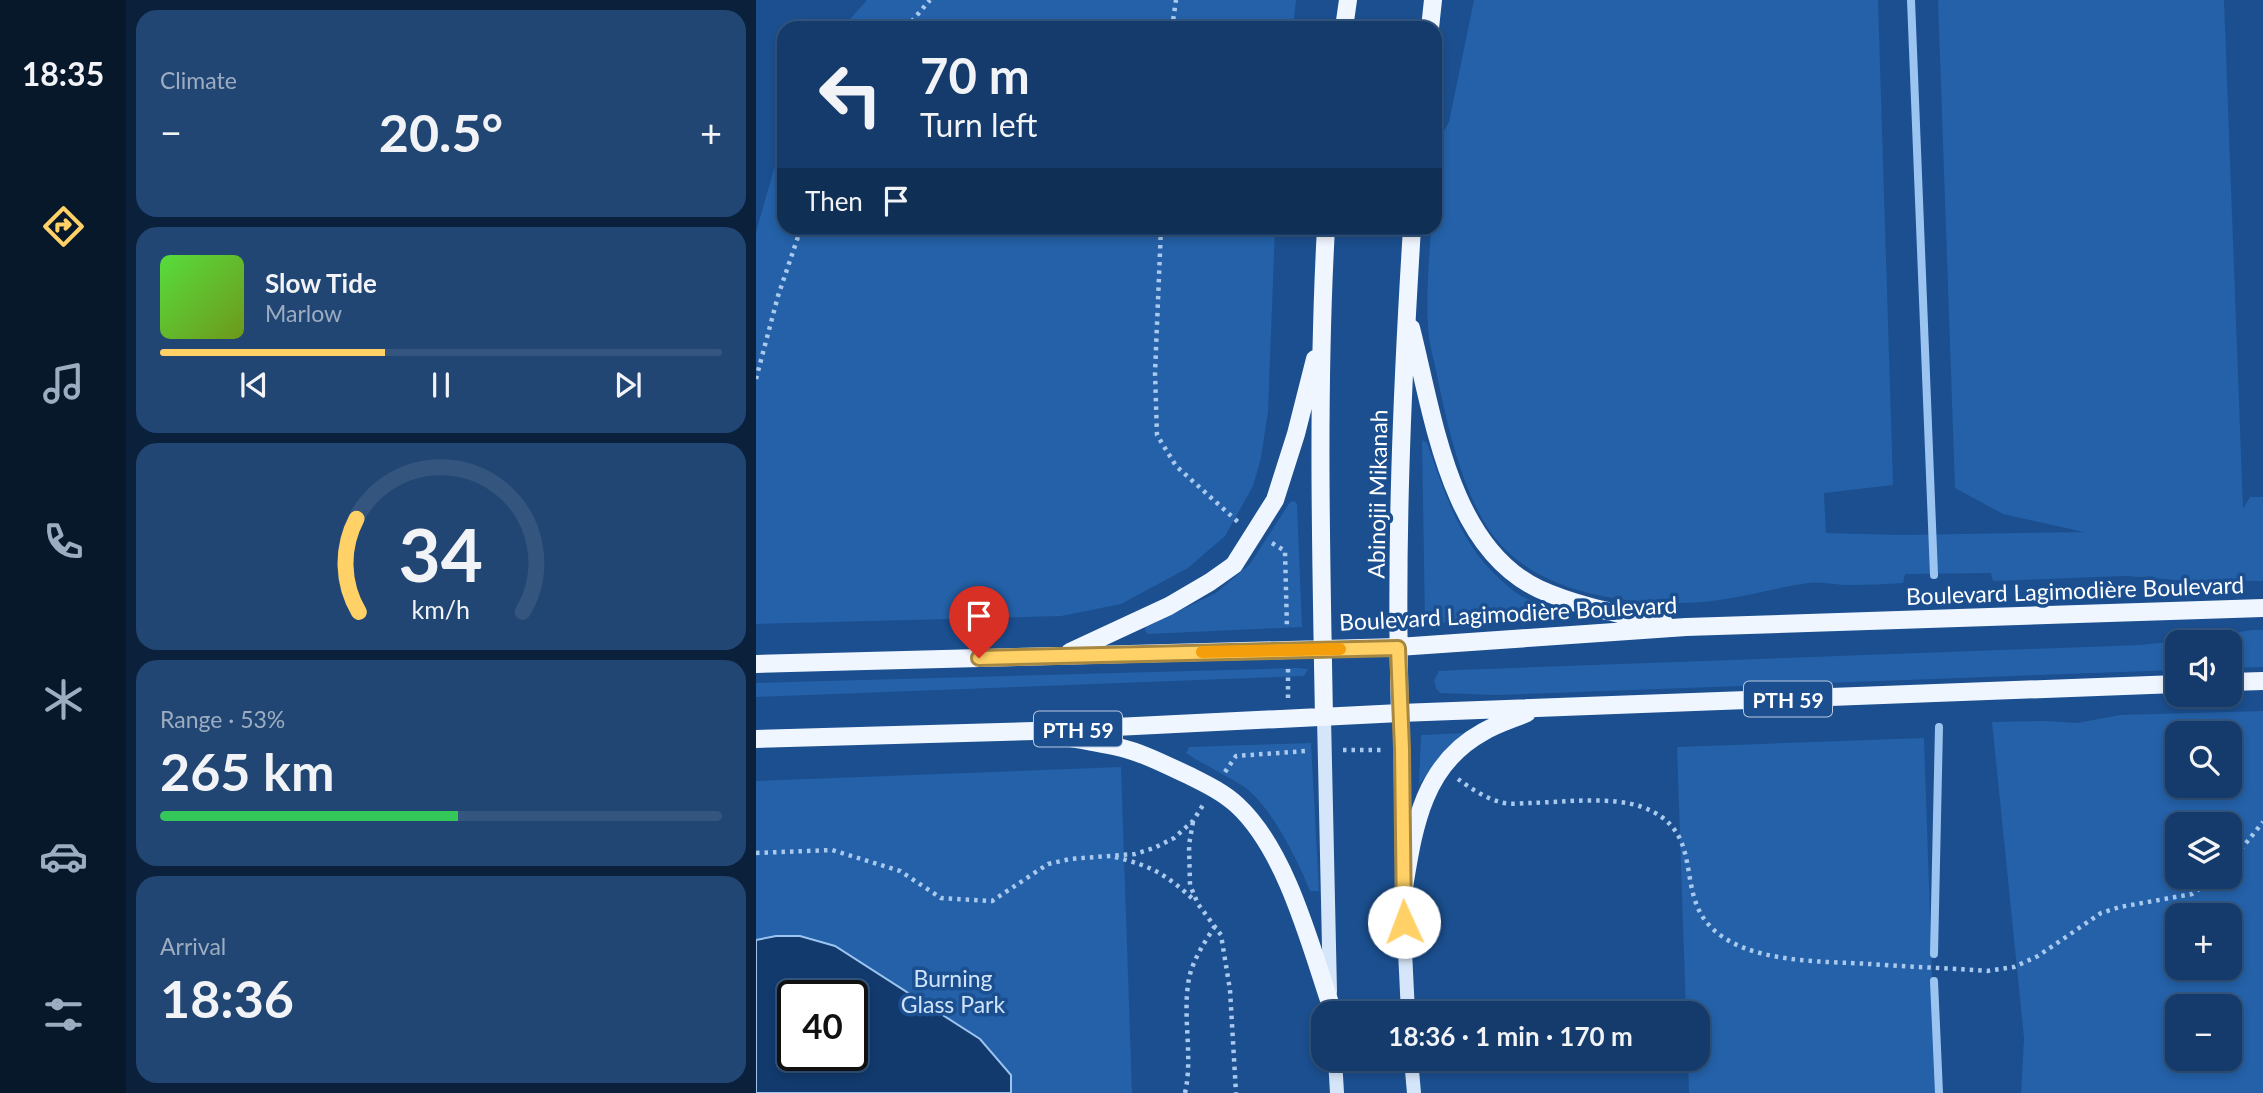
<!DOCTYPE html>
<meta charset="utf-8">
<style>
:root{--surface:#143b6b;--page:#214673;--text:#f1f3f6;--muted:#9dadc1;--line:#33557e;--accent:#ffd166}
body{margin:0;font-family:Lato,sans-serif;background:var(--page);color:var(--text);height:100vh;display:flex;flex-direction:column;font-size:26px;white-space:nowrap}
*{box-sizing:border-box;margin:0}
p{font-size:23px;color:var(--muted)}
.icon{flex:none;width:38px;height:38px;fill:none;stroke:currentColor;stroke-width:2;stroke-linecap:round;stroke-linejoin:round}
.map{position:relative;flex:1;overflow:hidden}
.drawer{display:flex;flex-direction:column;gap:10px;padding:10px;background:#0b203b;width:630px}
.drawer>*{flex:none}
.top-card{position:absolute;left:21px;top:21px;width:665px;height:214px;border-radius:21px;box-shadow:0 4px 10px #0003,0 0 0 2px var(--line);background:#143b6b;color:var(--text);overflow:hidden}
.buttons{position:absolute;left:1409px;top:630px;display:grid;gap:14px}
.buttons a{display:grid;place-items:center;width:77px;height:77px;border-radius:14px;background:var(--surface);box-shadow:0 4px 10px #0003,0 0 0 2px var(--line);font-size:35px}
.speed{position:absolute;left:21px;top:980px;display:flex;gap:14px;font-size:35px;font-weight:700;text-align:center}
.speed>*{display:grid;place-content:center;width:91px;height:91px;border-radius:50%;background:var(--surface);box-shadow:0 4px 10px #0003,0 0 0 2px var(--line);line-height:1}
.speed .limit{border:4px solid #111;border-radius:10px;background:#fff;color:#111}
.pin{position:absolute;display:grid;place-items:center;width:60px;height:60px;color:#fff;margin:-72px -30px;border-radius:50% 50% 50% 0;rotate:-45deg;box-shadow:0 0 7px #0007}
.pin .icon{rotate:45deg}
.me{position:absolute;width:77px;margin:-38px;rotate:358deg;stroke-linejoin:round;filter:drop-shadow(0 0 5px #0008)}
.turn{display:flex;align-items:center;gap:24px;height:147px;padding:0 28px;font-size:32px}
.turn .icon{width:91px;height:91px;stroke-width:2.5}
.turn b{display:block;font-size:49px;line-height:60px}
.then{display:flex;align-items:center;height:66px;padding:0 28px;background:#0003;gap:14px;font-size:26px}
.big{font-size:52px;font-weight:700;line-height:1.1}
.drawer .card{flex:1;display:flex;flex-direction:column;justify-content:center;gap:10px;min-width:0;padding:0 24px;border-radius:21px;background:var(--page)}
.drawer .dial{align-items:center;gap:0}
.dial svg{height:182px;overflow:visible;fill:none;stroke:var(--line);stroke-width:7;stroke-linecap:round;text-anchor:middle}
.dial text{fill:var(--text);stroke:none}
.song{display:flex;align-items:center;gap:21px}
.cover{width:84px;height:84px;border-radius:10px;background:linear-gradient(135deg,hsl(110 70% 55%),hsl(80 70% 35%))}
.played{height:7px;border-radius:4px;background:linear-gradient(90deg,var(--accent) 40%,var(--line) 40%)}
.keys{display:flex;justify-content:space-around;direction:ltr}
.heat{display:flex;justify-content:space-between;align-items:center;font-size:38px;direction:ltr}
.charge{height:10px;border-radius:5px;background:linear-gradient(90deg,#34c759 53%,var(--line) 0)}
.trip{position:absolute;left:555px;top:1001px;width:399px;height:70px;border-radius:21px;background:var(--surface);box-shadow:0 4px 10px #0003,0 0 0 2px var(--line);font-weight:700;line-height:70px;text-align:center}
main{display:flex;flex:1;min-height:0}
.tabs{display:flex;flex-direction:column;width:126px;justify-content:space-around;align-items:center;background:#08182b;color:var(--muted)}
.tabs .icon{width:49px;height:49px}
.tabs .on{color:var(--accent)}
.tabs b{font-size:32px;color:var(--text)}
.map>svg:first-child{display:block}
.green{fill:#2461a8;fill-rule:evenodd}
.water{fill:#123a6d;stroke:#9cc4f0;stroke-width:2;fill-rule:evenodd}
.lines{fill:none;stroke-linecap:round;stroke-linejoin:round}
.stream{stroke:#9cc4f0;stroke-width:8}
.path{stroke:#a9c9ee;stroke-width:4.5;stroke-dasharray:3.5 5;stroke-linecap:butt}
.secondary{stroke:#d6e6fa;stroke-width:14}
.primary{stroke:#f0f6ff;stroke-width:18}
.route-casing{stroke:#a68842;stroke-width:18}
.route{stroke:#ffd166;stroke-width:12}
.slow{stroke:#f59e0b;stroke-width:12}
.labels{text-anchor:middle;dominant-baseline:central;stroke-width:7;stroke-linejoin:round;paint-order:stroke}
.shield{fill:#1b4f8f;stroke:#bbcadd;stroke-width:2}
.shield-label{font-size:21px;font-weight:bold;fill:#fff}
.street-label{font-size:23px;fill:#fff;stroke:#1b4f8f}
.park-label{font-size:23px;fill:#cfe3fa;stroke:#1b4f8f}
</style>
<main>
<nav class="tabs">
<b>18:35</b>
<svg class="icon on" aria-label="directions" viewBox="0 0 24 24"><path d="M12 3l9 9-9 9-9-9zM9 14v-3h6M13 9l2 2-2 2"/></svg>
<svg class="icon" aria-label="music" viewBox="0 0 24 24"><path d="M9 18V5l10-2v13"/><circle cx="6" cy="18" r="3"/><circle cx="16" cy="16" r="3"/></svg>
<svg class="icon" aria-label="phone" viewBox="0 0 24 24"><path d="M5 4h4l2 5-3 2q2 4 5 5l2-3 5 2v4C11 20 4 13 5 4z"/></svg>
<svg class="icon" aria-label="climate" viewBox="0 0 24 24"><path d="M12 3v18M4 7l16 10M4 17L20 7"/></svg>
<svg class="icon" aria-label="car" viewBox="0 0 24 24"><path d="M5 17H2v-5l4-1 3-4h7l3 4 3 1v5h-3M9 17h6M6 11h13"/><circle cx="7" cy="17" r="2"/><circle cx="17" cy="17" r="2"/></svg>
<svg class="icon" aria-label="filters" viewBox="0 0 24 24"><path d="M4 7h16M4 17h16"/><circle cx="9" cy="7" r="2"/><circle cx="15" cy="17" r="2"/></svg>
</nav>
<section class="drawer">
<div class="card"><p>Climate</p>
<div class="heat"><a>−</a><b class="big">20.5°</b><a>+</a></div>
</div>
<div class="card">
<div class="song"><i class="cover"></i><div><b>Slow Tide</b><p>Marlow</p></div></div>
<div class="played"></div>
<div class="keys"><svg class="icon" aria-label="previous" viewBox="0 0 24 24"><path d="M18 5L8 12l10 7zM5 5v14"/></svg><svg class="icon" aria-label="pause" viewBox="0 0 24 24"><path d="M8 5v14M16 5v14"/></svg><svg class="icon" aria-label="next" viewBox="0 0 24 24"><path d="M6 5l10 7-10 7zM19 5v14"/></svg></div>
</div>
<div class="card dial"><svg viewBox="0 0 100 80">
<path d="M14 69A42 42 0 1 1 86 69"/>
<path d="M14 69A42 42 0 0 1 13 28" stroke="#ffd166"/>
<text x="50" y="56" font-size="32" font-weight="700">34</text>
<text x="50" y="72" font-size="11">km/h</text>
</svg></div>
<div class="card"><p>Range · 53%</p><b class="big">265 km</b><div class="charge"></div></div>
<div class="card"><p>Arrival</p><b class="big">18:36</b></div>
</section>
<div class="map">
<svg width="1507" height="1093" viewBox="0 0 1507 1093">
<rect width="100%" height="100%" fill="#1b4f8f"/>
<path class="green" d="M111 0H540L537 28H86Z
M718 0H1122L1137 485 1068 493 1070 533 1146 535 1328 532 1247 514 1199 488 1182 0H1468L1487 509 1494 497H1507V581L1420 580 1370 576 1237 581 1235 573 1149 574 1147 583C1130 584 1112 585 1094 585 1080 585 1065 581 1052 583 1008 590 964 604 920 603 861 602 790 592 747 547 709 508 692 428 681 375 678 360 673 344 672 328 670 295 673 261 675 228H679L681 143 693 122Z
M28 134V228H519L512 412 505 458 497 486 469 536 432 568 365 604 305 616 0 624V232Z
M666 440 671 443C689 493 704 544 745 580 752 586 759 593 767 597 779 603 790 606 800 616L790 620 669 623Z
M539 501 541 505 546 627 392 634 389 631 390 627 460 593 494 564 534 502Z
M1496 630H1507V667L1474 668V642H1421V670L741 695 684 693 680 688 678 680 683 671 700 670 1384 645 1442 639Z
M542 668 552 669 548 676 0 697V683Z
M1507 711V1093H1265L1268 1038 1236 722 1290 721 1321 723 1364 715ZM1421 733H1474V786H1421ZM1421 824H1474V877H1421ZM1421 915H1474V968H1421ZM1474 1006V1059H1421V1006Z
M711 733 687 752 663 785 665 735Z
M1168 738 1180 1093H933L932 1059H942V1013H930L921 747Z
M555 743 563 891H554C543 862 513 803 487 786 468 774 448 765 430 753L433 747Z
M365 767 376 1093H0V781ZM37 996H96V1055H37Z"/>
<path class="water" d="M20 936H44L79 946 224 1039 255 1075V1093H0V940ZM37 996H96V1055H37Z"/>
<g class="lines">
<path class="stream" d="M1155 0 1178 575
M1178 954 1183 727
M1178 981 1183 1093"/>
<path class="path" d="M150 28 174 0
M416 28 420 0
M405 228 399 373 401 435 420 466 482 522
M0 379 22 296 45 228
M516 543 529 551 531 629
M532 669V699
M587 750H627
M469 772 480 756 550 751
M702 779C714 788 729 798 744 802 753 805 765 803 775 803 807 802 857 796 886 807 950 830 919 888 953 925 988 964 1066 961 1114 964 1153 967 1192 968 1231 971L1258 967 1282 956 1345 913 1364 907 1436 894 1460 877
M437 822 433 845 434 885 442 904 465 935 474 990 480 1093
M0 853 76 850 144 871 185 898 236 901 292 864 314 859 379 854 398 848 418 838 437 821 447 805
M359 857C396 866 411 875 439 901
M1474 863 1507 822
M429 1093C437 1057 427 1021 432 985 434 964 448 943 459 926"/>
<path class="secondary" d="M644 713 646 865
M568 717 574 992
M646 889 652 1013
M579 1059 581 1093
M655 1059 658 1093"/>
<path class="primary" d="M588 28 592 0
M674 28 677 0
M655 328C677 414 693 547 783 589 822 607 866 614 908 623
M314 652 413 606 454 582 478 565 519 500 540 434 559 359
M0 664 642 647 930 627 1507 608
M1474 682 1507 681
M644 713C639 551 646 388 656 228
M568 717C565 554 561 390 570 228
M309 737C327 740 345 743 362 747 388 753 412 766 436 777 452 785 468 793 481 805 530 850 554 944 575 1006
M0 739 278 731 644 713 1421 684
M646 899C657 835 663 767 727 732 740 724 757 719 771 713"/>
</g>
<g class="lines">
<g class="route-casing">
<path id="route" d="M223 658 642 648 646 749 648 922"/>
</g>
<use href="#route" class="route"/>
<path class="slow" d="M446 652 584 649"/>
</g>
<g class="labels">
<g class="shield">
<rect x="988" y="681.5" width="88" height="35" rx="5"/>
<rect x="278" y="711.5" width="88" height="35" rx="5"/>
</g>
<g class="shield-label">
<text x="1032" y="699">PTH 59</text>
<text x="322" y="729">PTH 59</text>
</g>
<g class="street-label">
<text transform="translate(621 494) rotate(-89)">Abinojii Mikanah</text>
<text transform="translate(1319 590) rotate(-2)">Boulevard Lagimodière Boulevard</text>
<text transform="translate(752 613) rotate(-3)">Boulevard Lagimodière Boulevard</text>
</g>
<g class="park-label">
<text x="197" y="978">Burning<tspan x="197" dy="26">Glass Park</tspan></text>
</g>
</g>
</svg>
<div class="buttons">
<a><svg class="icon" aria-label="sound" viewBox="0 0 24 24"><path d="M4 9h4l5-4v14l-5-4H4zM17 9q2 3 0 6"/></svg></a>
<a><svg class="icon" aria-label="search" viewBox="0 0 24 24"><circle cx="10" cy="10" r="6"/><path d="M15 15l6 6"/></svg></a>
<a><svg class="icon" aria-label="layers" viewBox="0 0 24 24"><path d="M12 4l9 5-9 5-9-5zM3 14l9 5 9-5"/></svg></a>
<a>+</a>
<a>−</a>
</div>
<div class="speed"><div class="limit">40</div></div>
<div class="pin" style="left:223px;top:658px;background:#d93025"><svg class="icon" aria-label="arrive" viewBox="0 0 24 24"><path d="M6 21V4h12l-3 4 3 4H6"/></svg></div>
<svg class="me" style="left:648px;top:922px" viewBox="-20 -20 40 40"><circle r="19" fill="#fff"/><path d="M0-13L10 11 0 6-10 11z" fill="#ffd166"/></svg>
<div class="trip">18:36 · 1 min · 170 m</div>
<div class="top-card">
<div class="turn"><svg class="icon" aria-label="left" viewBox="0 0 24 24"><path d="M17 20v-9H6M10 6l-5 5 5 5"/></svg><div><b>70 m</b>Turn left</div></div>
<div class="then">Then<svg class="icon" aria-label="arrive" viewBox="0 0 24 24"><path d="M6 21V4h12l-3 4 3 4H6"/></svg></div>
</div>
</div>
</main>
